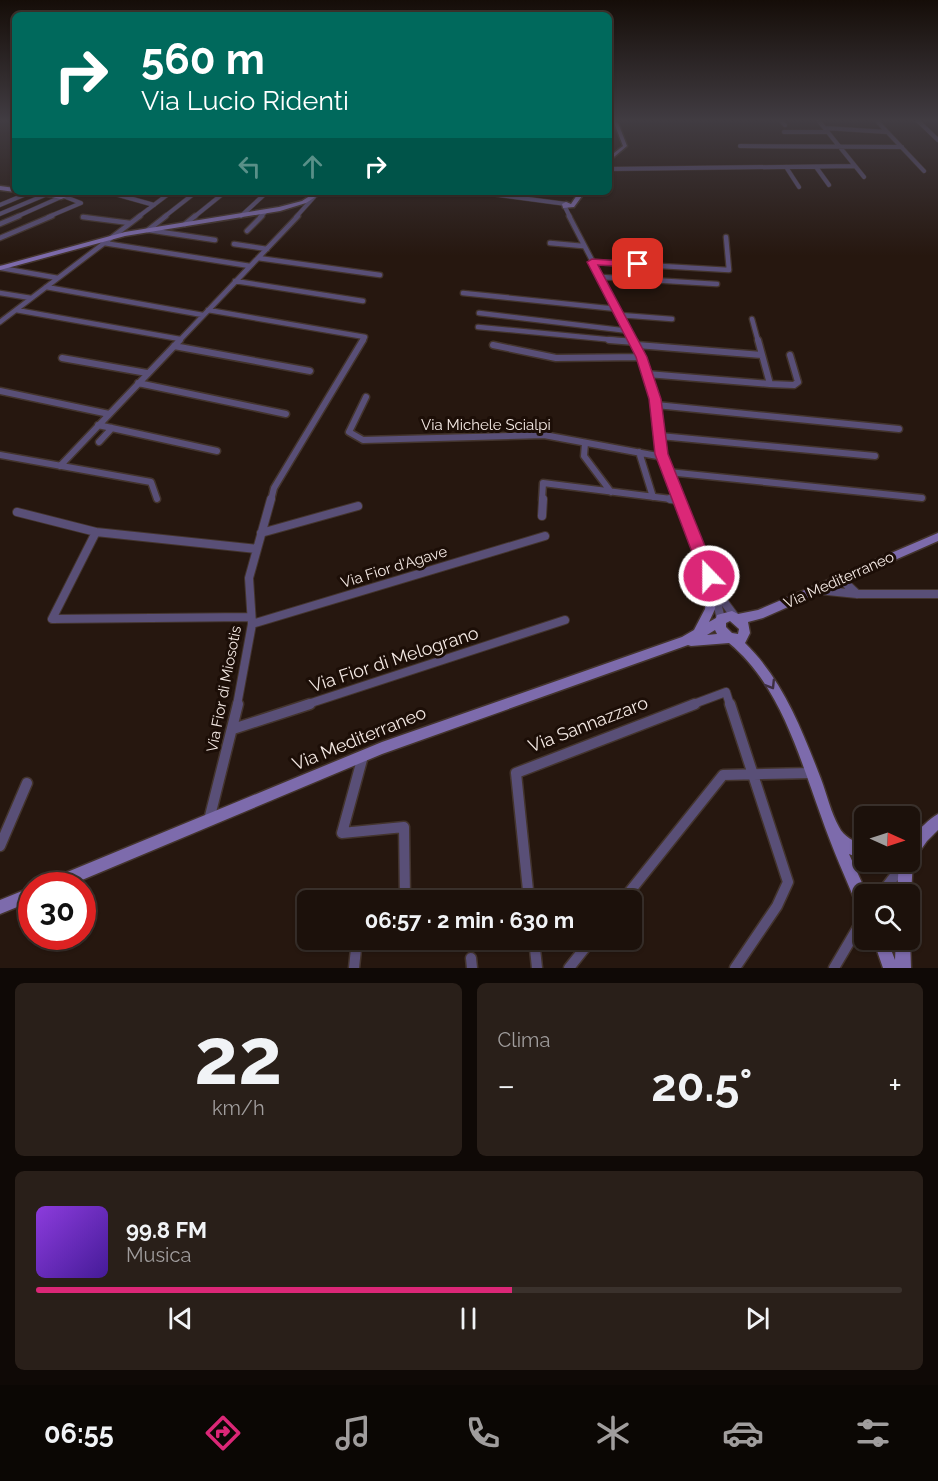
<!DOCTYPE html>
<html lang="it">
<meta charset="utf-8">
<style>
:root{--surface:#1c110b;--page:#291f19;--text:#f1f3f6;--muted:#a09d9d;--line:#3a312c;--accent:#db2777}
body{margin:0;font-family:Raleway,sans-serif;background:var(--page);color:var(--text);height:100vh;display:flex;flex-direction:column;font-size:22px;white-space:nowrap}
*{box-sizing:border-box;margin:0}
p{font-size:20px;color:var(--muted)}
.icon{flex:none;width:33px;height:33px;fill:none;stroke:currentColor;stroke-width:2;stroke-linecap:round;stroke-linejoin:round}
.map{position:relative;height:968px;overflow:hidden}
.sheet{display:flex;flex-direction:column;gap:15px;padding:15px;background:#0f0906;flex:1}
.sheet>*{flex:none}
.banner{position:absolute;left:12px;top:12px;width:600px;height:183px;border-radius:9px;box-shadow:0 2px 4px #0004,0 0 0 2px var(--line);background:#00695c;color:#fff;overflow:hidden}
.needle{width:39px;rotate:93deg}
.fabs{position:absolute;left:854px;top:806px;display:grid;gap:12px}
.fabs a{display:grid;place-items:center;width:66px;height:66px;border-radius:9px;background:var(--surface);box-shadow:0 2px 4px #0004,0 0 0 2px var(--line);font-size:30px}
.speed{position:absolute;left:18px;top:872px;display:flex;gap:12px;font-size:30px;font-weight:700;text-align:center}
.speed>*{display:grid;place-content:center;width:78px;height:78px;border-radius:50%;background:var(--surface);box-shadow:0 2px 4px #0004,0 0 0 2px var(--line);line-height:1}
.speed .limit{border:9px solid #d22;background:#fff;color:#111}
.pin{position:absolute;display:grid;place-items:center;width:51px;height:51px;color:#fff;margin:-26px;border-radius:12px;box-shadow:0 3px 9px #0006}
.me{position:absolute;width:66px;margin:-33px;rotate:338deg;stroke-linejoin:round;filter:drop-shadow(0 0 4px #0008)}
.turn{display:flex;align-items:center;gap:21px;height:126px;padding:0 30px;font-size:27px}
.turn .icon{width:78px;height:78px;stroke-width:2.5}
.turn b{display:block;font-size:42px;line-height:51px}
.lanes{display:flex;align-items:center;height:57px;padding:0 30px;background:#0003;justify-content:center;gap:30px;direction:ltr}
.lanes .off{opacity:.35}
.big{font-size:45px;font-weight:700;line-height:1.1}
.sheet .tile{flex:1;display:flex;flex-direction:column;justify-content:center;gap:9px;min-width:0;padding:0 21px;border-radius:9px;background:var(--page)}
.sheet .dial{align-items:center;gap:0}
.dial b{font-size:78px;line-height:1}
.song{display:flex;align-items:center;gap:18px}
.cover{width:72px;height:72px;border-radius:9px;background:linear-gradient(135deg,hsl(270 70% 55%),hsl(260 70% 35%))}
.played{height:6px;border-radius:3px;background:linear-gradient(90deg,var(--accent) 55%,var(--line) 55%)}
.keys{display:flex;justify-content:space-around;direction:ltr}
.heat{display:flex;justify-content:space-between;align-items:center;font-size:33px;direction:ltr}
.sheet .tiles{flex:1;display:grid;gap:15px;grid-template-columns:1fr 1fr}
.tile:last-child{grid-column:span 2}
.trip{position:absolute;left:297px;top:890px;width:345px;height:60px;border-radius:9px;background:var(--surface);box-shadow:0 2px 4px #0004,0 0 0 2px var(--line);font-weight:700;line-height:60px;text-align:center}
.tabs{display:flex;height:96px;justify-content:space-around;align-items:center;background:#0b0704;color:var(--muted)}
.tabs .icon{width:42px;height:42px}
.tabs .on{color:var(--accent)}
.tabs b{font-size:27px;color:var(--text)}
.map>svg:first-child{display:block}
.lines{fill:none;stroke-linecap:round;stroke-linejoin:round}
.street-far4-casing{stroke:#43342d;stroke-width:5}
.street-far3-casing{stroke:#43342d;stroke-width:7}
.street-far2-casing{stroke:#43342d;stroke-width:9}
.street-far1-casing{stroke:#43342d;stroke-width:10}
.street-casing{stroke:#43342d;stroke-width:13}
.secondary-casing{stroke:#43342d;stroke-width:3}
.street-far4{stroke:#594f77;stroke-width:4}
.street-far3{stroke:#594f77;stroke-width:4.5}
.street-far2{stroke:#594f77;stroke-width:6}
.street-far1{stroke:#594f77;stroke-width:8}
.street{stroke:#594f77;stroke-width:10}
.secondary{fill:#7d6bac;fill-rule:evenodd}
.oneway{stroke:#3e2f41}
.route{fill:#db2777;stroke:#8e194d;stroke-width:1.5}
.labels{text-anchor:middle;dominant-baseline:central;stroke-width:6;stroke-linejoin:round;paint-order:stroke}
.street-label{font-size:15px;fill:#f4e9e4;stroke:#1c0e07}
.near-street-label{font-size:18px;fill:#f4e9e4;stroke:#1c0e07}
</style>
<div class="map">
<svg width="938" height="968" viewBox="0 0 938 968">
<rect width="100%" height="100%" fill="#26170f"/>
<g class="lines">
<g class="street-far4-casing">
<path id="street-far4" d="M780 120 785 125
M818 120 864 177
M876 120 924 171
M917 120 938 140
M825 128 887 132
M784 132H828
M740 146 902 147
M786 167 799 187
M816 167 829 185
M609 169 855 166
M108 192 154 205
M476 192 566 204
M0 205 31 192
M565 207 570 217
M0 214 45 195
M241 216 267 192
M16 217 61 197
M48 217 81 203 63 196
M138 217 171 192
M164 217 196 192
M194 217 225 192
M260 217 265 212
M296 217 314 197"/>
</g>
<g class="street-far3-casing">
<path id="street-far3" d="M569 216 634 341
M83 217 130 223
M0 224 19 216
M185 224 195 216
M148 230 215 240
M148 230 166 216
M247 231 262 216
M0 238 52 216
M104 243 250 266
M550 243 583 246
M234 244 267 249
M258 258 380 275
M592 262 729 270 726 237
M1 268 58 278
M601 277 717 284
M235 281 363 301
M46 287 203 315
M0 293 31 298
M463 293 617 309
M16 310 180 339
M208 310 365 337 363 341
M479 313 629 331
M620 315 672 319
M752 319 758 341
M0 322 140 216
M478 327 625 341
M179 341 298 216"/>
</g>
<g class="street-far2-casing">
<path id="street-far2" d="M609 340 635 342
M633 340 642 357 655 399 662 454 680 500
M493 345 556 358 642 357
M637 345 762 355
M174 346 310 371
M62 358 147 373
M647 374 770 384 758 340
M138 383 286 414
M770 384 794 385 798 382 790 355
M0 391 109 414
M366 397 349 432 363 440 544 435 663 457
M656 405 899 429
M98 425 217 451
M660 436 875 456
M99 442 112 428
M585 443 584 456 611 492
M639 452 653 497
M0 455 151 482 157 499
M60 466 180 340
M668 472 922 498
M271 500 274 488 363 340
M542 500 543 483 679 500"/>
</g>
<g class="street-far1-casing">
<path id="street-far1" d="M670 499 679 500
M679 499 713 586 721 619
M17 512 96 532 257 549
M542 516 543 499
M96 532 52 619 250 617
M261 533 358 506
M841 579 857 594
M818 590 857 594H938
M716 591 736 618
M252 624 545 536
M237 705 252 624 249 578 271 499
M305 705 565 620
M691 705 726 692 730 705"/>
</g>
<g class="street-casing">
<path id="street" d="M730 704 788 882 777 906 735 968
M233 729 310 704
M363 756 342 833 404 827 405 898
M209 820 238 704
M0 846 27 783
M881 894 903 865
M529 900 516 773 695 704
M623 900 723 775 812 773
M534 939 537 968
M471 958 472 968
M354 968 357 939
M569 968 592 939
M834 968 864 917"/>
</g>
<g class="secondary-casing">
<path id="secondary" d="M613 120H617L627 146 609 161V157L623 146Z
M0 186 15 188V192L0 190Z
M28 192C39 192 49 195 59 195 66 195 73 192 80 192L61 199Z
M316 192H323L306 203 280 211 125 236 0 270V266L125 232 279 207 302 201Z
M579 192H585L574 207 563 208 562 204 566 202 571 204Z
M938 533V541L763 618 748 622 750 633 745 643C783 680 802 730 821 779 827 795 831 813 839 827 843 836 855 842 864 846V860L849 854 867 894H864V912L859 910C846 879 832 848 821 816 799 756 780 685 729 643L691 646 688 645 382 754 70 885H46L48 880 382 742 682 637 694 630 705 609 709 583 713 581 717 583 718 586 715 609 709 622 716 618 717 615 732 611 738 614 758 610ZM730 621 739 629 738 634 732 633 726 627V623ZM715 630 717 634 707 635Z
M938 814V830L927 841 913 861 911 894 909 899V894H897L899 861H909V836C921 830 928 819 938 814Z
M32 887V901L0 914V900Z
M909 936 910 939 911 968H883L873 939H887L895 960 896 939H909Z"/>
</g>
<use href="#street-far4" class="street-far4"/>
<use href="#street-far3" class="street-far3"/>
<use href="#street-far2" class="street-far2"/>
<use href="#street-far1" class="street-far1"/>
<use href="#street" class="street"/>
<use href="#secondary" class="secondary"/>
</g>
<defs><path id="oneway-chevron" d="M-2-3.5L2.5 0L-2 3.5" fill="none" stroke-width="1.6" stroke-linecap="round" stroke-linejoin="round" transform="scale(1.5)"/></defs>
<use class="oneway" href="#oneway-chevron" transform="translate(771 685) rotate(58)"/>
<linearGradient id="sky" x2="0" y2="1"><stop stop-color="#150d08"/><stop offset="0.47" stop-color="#413c42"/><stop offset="1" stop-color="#413c42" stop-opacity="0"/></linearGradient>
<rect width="938" height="256" fill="url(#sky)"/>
<path class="route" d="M592 259 638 262 642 264 638 267 598 265 647 357 661 399 668 454 717 576 715 581 709 583 704 581 701 576 655 454 649 399 636 357 587 262Z"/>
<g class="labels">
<g class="street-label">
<text x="486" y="425">Via Michele Scialpi</text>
<text transform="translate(394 567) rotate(-17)">Via Fior d'Agave</text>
<text transform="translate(839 580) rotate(-24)">Via Mediterraneo</text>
<text transform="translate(224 689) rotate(-79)">Via Fior di Miosotis</text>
</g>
<g class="near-street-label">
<text transform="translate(394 659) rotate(-18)">Via Fior di Melograno</text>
<text transform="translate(588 724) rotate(-21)">Via Sannazzaro</text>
<text transform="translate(359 738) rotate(-22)">Via Mediterraneo</text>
</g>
</g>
</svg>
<div class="fabs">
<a><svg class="needle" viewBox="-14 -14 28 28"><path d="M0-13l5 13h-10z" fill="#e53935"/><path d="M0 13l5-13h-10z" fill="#a09d9d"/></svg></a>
<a><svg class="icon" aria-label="search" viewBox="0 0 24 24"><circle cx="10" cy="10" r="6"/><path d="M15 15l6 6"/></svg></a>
</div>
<div class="speed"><div class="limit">30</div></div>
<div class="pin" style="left:638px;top:264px;background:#d93025"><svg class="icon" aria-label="arrive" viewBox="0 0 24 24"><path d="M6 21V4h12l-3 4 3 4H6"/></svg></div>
<svg class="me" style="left:709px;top:576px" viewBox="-20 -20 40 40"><circle r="17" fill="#db2777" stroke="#fff" stroke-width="3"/><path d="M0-11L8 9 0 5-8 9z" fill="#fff"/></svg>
<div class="trip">06:57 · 2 min · 630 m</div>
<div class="banner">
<div class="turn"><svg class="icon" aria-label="right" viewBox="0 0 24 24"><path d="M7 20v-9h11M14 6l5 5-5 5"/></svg><div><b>560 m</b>Via Lucio Ridenti</div></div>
<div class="lanes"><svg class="icon off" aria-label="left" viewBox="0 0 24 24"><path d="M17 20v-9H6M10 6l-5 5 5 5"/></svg><svg class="icon off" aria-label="ahead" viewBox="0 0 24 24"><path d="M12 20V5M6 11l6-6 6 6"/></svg><svg class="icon" aria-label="right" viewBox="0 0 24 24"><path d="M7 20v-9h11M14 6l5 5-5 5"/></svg></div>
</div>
</div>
<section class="sheet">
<div class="tiles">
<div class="tile dial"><b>22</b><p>km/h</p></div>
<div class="tile"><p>Clima</p>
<div class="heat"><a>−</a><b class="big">20.5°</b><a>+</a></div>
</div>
<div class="tile">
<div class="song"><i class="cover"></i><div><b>99.8 FM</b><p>Musica</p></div></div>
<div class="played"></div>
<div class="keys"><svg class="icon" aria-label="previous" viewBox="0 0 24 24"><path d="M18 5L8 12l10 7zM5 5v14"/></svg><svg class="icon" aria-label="pause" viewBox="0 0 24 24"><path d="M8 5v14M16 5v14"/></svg><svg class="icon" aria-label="next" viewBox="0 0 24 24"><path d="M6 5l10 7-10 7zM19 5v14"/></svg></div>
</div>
</div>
</section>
<nav class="tabs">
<b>06:55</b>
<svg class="icon on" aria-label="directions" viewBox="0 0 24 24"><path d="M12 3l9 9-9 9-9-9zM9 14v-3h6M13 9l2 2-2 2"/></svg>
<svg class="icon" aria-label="music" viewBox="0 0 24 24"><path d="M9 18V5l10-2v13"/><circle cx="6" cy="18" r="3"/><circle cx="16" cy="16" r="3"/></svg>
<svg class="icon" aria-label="phone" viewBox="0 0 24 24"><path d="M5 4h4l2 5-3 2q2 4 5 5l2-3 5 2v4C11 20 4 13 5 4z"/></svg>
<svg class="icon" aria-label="climate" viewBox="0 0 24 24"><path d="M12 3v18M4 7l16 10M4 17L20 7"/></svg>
<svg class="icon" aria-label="car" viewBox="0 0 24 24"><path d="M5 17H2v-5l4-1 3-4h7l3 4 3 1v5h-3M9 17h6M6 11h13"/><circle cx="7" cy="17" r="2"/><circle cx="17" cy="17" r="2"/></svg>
<svg class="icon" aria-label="filters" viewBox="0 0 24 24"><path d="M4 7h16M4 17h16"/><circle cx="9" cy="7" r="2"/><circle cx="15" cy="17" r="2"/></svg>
</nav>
